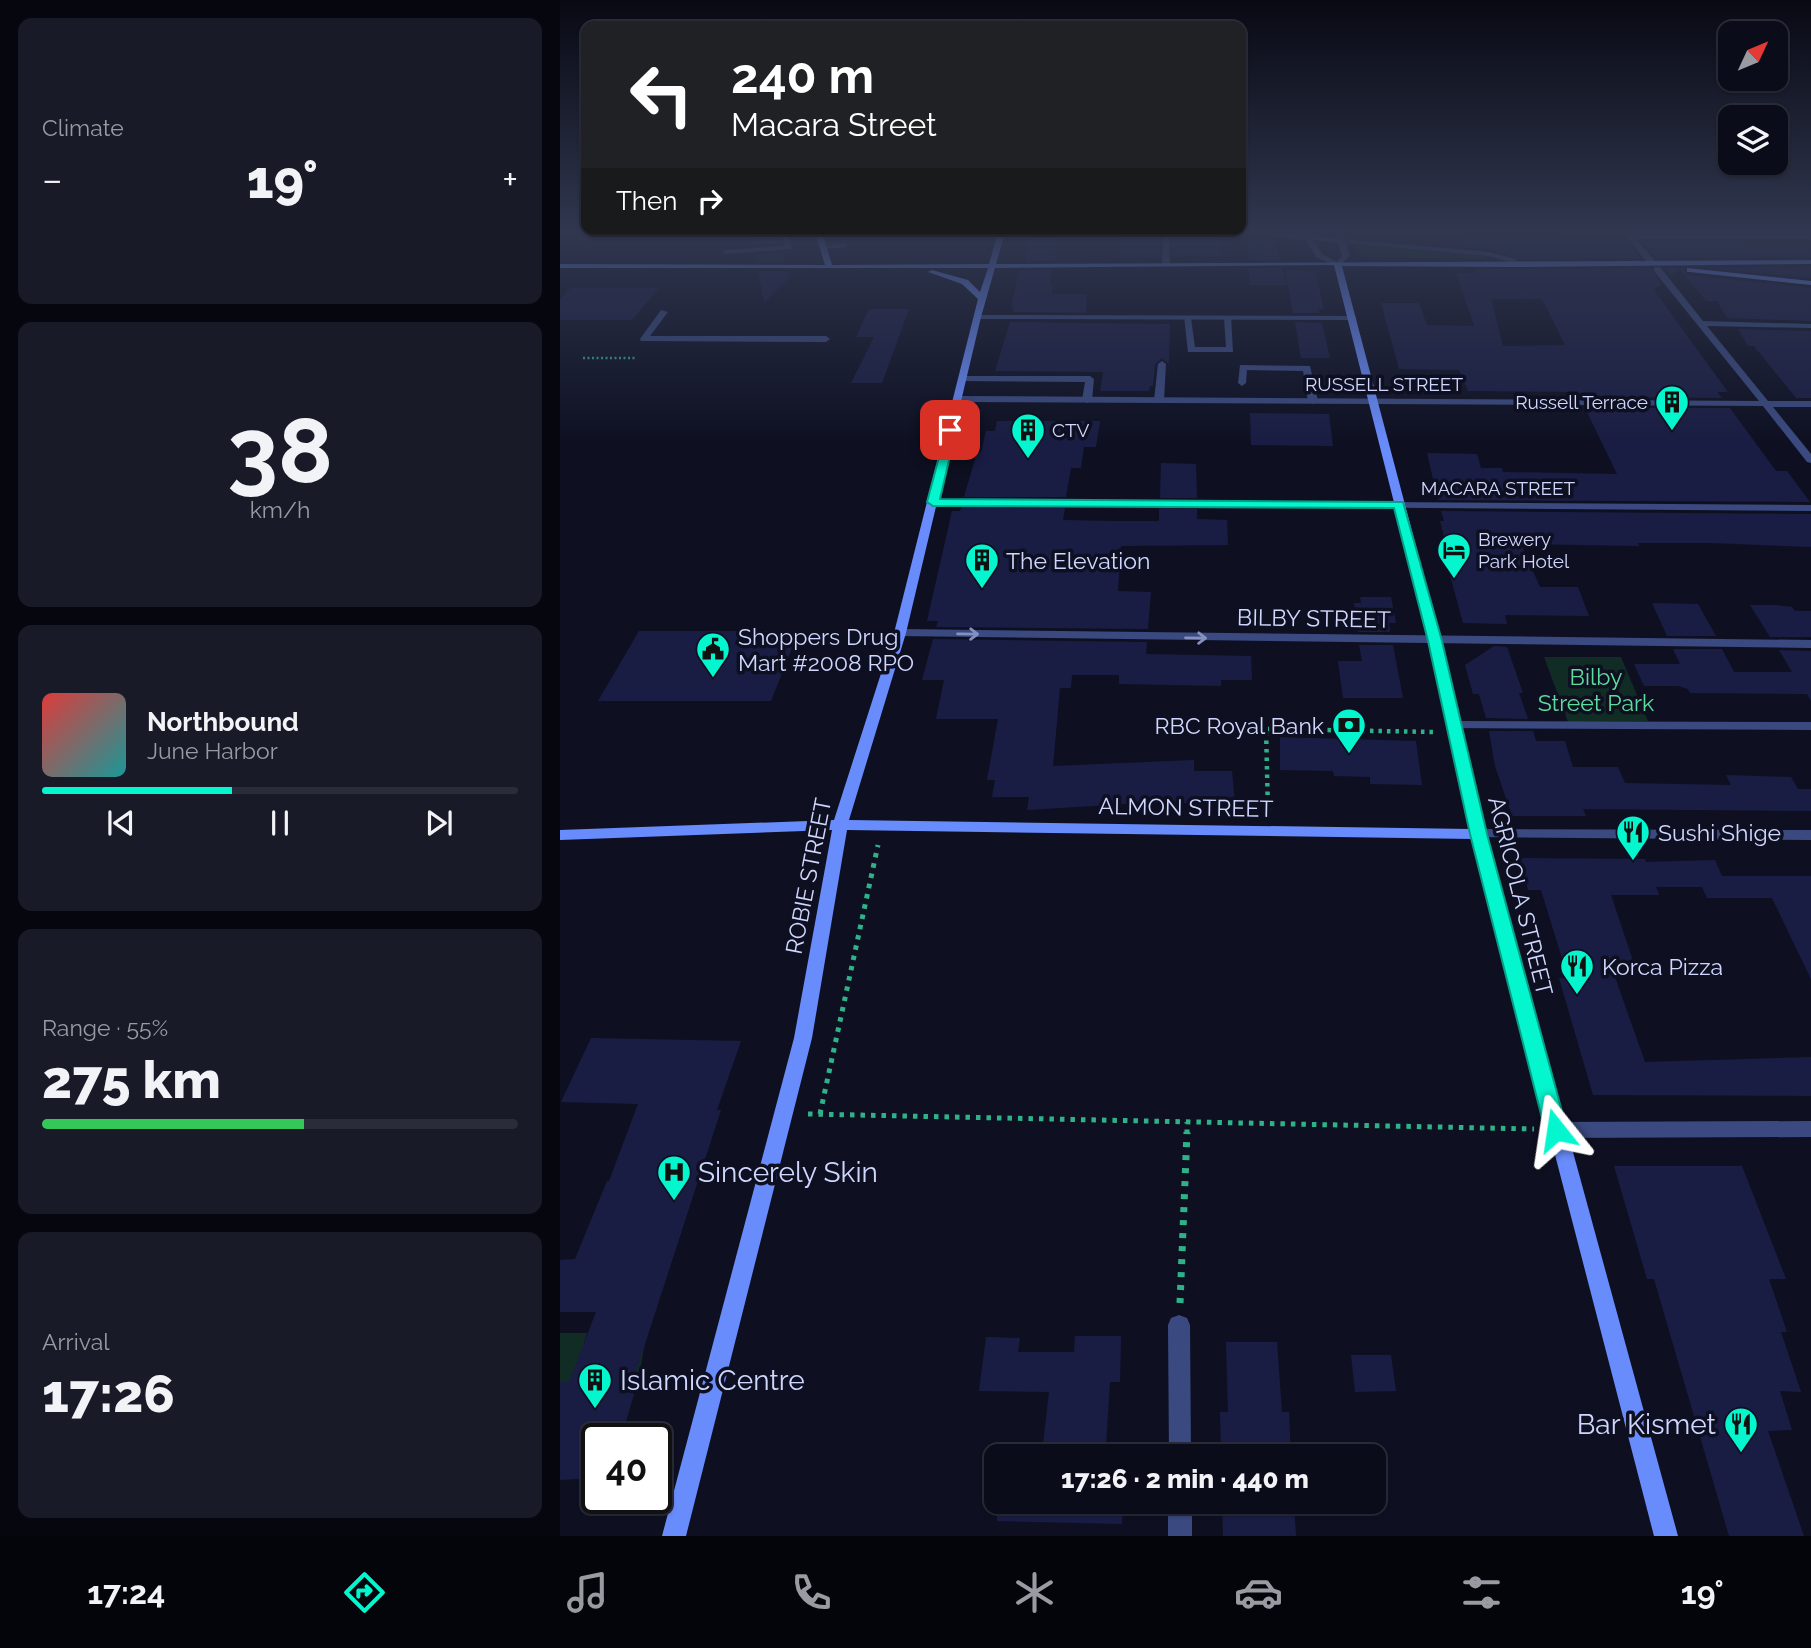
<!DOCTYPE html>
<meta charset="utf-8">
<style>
:root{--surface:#0a0c1a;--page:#181a27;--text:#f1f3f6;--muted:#999ba2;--line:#2a2c39;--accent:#04f6cf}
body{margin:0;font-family:Raleway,sans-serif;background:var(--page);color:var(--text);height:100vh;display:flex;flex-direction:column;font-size:26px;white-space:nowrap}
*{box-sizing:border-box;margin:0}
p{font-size:23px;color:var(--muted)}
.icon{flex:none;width:38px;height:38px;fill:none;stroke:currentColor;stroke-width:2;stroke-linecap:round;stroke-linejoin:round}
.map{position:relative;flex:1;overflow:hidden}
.details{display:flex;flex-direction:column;gap:18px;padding:18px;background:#06070e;width:560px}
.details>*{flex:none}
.banner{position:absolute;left:21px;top:21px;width:665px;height:214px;border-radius:14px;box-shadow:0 2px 5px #0004,0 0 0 2px var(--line);background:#202124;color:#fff;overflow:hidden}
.needle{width:46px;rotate:46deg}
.controls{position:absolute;left:1158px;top:21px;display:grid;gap:14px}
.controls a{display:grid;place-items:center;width:70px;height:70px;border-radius:14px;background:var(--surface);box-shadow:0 2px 5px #0004,0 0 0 2px var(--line);font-size:35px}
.speed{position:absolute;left:21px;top:1423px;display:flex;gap:14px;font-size:35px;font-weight:700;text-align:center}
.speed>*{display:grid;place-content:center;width:91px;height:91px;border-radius:50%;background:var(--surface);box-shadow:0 2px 5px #0004,0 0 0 2px var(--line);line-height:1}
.speed .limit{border:4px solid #111;border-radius:10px;background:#fff;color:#111}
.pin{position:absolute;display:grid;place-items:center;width:60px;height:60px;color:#fff;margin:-30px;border-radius:14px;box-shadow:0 4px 10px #0006}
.me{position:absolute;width:77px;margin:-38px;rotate:345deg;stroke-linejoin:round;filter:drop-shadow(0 0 5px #0008)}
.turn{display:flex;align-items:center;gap:24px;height:147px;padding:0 35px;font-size:32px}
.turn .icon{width:91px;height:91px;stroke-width:2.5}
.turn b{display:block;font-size:49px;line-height:60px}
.then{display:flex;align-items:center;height:66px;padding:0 35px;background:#0003;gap:14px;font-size:26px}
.big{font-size:52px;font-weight:800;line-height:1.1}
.details .tile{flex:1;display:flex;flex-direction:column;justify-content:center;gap:10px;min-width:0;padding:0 24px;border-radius:14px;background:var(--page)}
.details .dial{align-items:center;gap:0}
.dial b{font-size:91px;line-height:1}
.song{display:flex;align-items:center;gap:21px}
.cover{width:84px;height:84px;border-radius:10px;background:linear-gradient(135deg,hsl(0 70% 55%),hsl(180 70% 35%))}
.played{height:7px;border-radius:4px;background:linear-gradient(90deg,var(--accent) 40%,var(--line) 40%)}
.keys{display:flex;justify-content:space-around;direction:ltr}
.heat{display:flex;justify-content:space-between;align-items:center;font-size:38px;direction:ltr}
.charge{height:10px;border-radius:5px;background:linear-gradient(90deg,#34c759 55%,var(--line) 0)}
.trip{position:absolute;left:424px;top:1444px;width:402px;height:70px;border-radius:14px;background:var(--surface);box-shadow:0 2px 5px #0004,0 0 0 2px var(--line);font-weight:800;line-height:70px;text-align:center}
.tab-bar{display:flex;height:112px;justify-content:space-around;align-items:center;background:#04050a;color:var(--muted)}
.tab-bar .icon{width:49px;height:49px}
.tab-bar .current{color:var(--accent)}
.tab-bar b{font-size:32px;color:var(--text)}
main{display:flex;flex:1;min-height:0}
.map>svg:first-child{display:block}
.green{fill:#112c24}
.building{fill:#1a1d43;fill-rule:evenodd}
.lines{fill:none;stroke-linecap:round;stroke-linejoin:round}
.path-far3{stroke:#30b288;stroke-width:2.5;stroke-dasharray:2 2.5;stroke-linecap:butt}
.path-far2{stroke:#30b288;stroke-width:4.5;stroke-dasharray:3.5 5;stroke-linecap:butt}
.path-far1{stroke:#30b288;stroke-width:5;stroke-dasharray:4.5 6;stroke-linecap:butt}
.path{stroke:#30b288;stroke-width:7;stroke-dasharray:5 8;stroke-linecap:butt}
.lane{fill:#3a4a80;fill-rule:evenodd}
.street{fill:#3a4a80;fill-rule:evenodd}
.secondary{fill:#698cfc;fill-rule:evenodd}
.oneway{stroke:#8590bf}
.route{fill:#04f6cf;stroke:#03a087;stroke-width:2}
.labels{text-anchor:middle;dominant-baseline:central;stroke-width:7;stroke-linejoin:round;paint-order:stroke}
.far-street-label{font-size:19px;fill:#d0d7fe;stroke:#0e1022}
.far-poi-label{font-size:19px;fill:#d0d7fe;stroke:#0e1022;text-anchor:start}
.poi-label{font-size:23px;fill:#d0d7fe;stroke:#0e1022;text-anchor:start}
.street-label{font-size:23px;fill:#d0d7fe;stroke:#0e1022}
.park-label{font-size:23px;fill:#5ddd9b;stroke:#0e1022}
.near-poi-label{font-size:28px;fill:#d0d7fe;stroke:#0e1022;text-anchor:start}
</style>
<main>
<section class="details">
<div class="tile"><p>Climate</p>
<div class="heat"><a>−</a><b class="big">19°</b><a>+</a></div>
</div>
<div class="tile dial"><b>38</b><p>km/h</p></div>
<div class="tile">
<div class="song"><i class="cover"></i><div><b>Northbound</b><p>June Harbor</p></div></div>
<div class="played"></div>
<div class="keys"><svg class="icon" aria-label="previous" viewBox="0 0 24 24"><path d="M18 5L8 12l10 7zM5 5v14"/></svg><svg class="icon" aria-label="pause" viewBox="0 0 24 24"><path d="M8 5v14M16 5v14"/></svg><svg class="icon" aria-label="next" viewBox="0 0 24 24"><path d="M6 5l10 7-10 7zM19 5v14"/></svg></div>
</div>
<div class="tile"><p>Range · 55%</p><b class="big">275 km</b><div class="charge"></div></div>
<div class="tile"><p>Arrival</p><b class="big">17:26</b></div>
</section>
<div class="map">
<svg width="1251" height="1536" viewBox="0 0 1251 1536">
<rect width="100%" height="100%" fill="#0e1022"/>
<path class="green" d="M801 244 922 256 928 259 802 257 799 256 794 245Z
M984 657H1061L1088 721 1008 722Z
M0 1333H27L24 1343H85L78 1381 0 1382Z"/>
<path class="building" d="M561 229H590V233H600V257H559Z
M999 229H1058L1080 258 959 259 930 249 903 247 897 238 1004 237Z
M1071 229H1167L1171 232H1074Z
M217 230 221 244 194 245 191 233Z
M612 233H659L663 256H612Z
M472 238H499L494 261H465Z
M712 240 715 241 720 260H688L686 241Z
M1082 242H1181L1186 246H1251V257L1096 258Z
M223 252 225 262H197L195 254Z
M1251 267V278L1149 268Z
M688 268H722L727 285H690Z
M1091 268 1101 284 1094 290 1168 392H1157L1162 398 1020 397 1017 392 908 391 899 370 839 369 821 303H859L867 325 914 326 896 273H918L916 269ZM931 299H982L1005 345 943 346Z
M1104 268H1124L1127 275 1251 288V321L1167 318 1157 301H1146L1120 269 1111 276Z
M463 270H492L490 285H493L492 294H527L526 313 452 312 454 308 451 307 459 271Z
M725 270 755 271 764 309H759L760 313H733Z
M198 271H227L229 278 204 303Z
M11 288H99L72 320H0V299Z
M309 309H349L322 383H291L314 337H296Z
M450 322 610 324 608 386 609 364 602 358 595 364 593 386H590L589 391H540L543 372 435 371Z
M735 322 762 323 770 358H741Z
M1178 329 1251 331V398H1236L1194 346H1188Z
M1025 408H1170L1216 471H1227L1250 502 878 500 867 453 917 454 921 468H942L943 472 1057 474Z
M690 413 769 414 773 446 691 445Z
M437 421H540L536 447H524L521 468H511L506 497H404L417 452H421L426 431H435Z
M601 463 636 464 637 498H600Z
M402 507 505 508 503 520 550 521H599V508L637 509V519L667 520 668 545 561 546 558 591 591 592 588 629 376 627 378 621H367L392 511H400Z
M881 511 1251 514V547L1151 543H1078L1079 546 961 544 980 587H1018L1029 616 945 615 947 624 903 623 888 568H892L880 521H884Z
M800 597H831L836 623H829L830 632H798L794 603H801Z
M1092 603 1138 604 1156 636H1107Z
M1190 605H1217L1232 607 1235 611H1251V637H1210Z
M79 631H239L211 701H38Z
M373 639 587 642 586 654 691 656 692 680H661V686L559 684V675H512L511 688H500L493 766 634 760V771H672L675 805 600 802 467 810 469 797H432L435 780H427L438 719H376L384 680H362Z
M799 645H833L843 698H783L778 661H802Z
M934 646 947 647 963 693H959L968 719 926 718 919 694H913L905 665Z
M1113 649H1162L1174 672H1232L1219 650 1251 651V701L1247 694 1130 693 1128 689 1118 686H1084L1074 664H1120Z
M929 731H973L976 741H1005L1013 767H1058L1065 783 1171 785 1166 775 1231 777 1238 789H1251V811L1023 809 1026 816H952L935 766Z
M720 737 856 741 862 785 810 784V777L774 776 773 771 720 770Z
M959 858 1085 859 1086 862 1155 860 1162 876H1251V979L1212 898H1147L1142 887H1096L1099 895H1051L1074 964 1050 963 1085 1062 1251 1057V1096L1033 1095 999 978H1008L981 890H968Z
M31 1038 181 1041 157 1110H161L73 1381H78L61 1438H37V1478L0 1480V1382H9L36 1312H0V1260L15 1259 47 1181H49L78 1104 1 1102Z
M1054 1166H1182L1226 1279H1209L1227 1332H1221L1241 1392 1220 1391 1232 1430 1208 1431 1244 1536H1169L1094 1279H1087Z
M515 1336H561L560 1382H550L546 1446 483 1444 489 1392 419 1391 426 1337 460 1338 458 1352H514Z
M666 1342H717L722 1412H729L731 1456H661L660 1412H668Z
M791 1355H831L836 1391 795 1392Z
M437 1502H563L562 1524 437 1521Z
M662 1502H734L736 1536H663Z"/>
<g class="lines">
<path class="path-far3" d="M23 358H76"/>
<path class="path-far2" d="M708 812 706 729 874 732"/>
<path class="path-far1" d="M248 1114 974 1129
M260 1114 318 845
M627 1134V1122"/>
<path class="path" d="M620 1303 627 1132"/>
<path class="lane" d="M161 229H204L162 233 158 231Z
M219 229H226L232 249 166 254 162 252 166 250 225 246Z
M1069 235H1251V239H1072Z
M284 243 287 247 263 249 259 247Z
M101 310 108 312 90 336H266L270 339 266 342 81 341 80 339Z
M624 316 631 318 635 347H666L664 318 671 316 673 352H628Z
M602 361 606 364 604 400 599 403 594 400 598 364Z
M680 365 750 366 758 401 753 404 748 401 743 371 687 370 686 383 682 386 678 383Z
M402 376H530L534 379 532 400 527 403 522 400 525 382 399 381 398 379Z
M894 721 1251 722V730L889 728 887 725 889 722Z"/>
<path class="street" d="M603 229H609L610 264 606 266 602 264Z
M650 229H679L744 235 742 233 746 231 751 236 777 238 775 229H781L784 239 929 252 956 259 958 265 951 267 950 262 928 256 786 243 790 256 778 267 756 257 746 240ZM754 240 778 243 782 256 777 262 762 254Z
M1061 229H1068L1094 260V264H1088Z
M1094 267H1100L1143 321 1251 324V328L1147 326 1208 401H1251V407H1213L1251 454V463L1247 462 1203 406 398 402 393 399 398 396 1199 401 1094 271Z
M417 315 793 316 797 318 793 320 414 319V315Z
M373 499 1251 505V511L369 504V500Z
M340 629 1251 640V648L336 636 334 633 336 630Z
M919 829 1251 830V840L914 837 912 834 914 831Z
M1251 1121V1137L996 1138 989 1135 987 1130 989 1125 996 1122Z
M619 1315 627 1318 630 1325 631 1456H609L608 1325 611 1318Z
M608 1502H632V1536H608Z"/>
<path class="secondary" d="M254 229H261L272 265 429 264 439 229H446L436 264 1251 260V264L954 267 782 266 881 641 926 834 1118 1536H1094L913 839 287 830 252 1038 126 1536H102L234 1038 272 830 0 840V830L274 820 334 633 418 299 402 284 368 272 372 270 408 280 420 292 428 268H0V264L265 265ZM774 265 869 641 910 829 289 820 346 633 421 317 435 268Z
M1127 268 1251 281V285L1130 272H1127Z"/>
</g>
<defs><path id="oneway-shaft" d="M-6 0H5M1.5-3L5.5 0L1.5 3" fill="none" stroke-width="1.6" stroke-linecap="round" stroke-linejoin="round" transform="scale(1.75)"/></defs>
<g class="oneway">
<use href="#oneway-shaft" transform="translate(408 634) rotate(1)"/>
<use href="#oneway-shaft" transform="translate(636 638) rotate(1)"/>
</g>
<linearGradient id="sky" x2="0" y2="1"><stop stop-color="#080913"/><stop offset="0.52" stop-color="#30374f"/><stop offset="1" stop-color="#30374f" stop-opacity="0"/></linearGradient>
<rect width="1251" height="444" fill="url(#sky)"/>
<path class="route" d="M387 427 396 430 380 499 843 502 882 641 927 834 1007 1130 1004 1136 996 1139 989 1136 985 1130 910 834 868 641 834 508 373 506 367 502Z"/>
<defs>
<g id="building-pin" transform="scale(1.75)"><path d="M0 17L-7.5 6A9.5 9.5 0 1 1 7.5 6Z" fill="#04f6cf" stroke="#0e1022"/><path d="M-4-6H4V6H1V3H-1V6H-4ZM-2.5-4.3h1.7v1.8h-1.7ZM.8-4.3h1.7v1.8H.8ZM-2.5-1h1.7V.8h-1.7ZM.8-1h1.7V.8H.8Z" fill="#111"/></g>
<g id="hotel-pin" transform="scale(1.75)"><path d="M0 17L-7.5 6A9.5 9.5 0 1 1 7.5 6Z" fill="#04f6cf" stroke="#0e1022"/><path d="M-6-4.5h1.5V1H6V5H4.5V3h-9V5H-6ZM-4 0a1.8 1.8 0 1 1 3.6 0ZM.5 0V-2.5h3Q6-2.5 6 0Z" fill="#111"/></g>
<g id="civic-pin" transform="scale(1.75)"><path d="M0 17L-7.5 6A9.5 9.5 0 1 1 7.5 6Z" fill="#04f6cf" stroke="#0e1022"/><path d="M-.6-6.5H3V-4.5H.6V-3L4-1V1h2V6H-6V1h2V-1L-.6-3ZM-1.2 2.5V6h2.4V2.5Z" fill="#111"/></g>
<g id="bank-pin" transform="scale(1.75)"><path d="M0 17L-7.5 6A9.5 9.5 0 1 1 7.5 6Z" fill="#04f6cf" stroke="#0e1022"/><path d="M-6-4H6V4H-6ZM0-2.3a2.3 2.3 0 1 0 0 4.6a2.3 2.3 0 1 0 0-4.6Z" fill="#111"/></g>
<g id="restaurant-pin" transform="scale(1.75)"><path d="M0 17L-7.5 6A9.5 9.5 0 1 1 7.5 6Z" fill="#04f6cf" stroke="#0e1022"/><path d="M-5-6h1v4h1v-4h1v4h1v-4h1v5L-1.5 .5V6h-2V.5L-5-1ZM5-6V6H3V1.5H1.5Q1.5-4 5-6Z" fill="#111"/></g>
<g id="hospital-pin" transform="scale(1.75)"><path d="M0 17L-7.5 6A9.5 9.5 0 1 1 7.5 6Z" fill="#04f6cf" stroke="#0e1022"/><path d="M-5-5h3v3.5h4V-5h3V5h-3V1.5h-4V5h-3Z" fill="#111"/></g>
</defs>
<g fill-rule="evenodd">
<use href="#building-pin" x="1112" y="402"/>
<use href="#building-pin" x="468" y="430"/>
<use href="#hotel-pin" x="894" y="550"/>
<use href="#building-pin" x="422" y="560"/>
<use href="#civic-pin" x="153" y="649"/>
<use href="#bank-pin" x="789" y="725"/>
<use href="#restaurant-pin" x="1073" y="832"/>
<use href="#restaurant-pin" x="1017" y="966"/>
<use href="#hospital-pin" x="114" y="1172"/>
<use href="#building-pin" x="35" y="1380"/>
<use href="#restaurant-pin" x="1181" y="1424"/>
</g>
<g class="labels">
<g class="far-street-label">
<text x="824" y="384">RUSSELL STREET</text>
<text x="938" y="488">MACARA STREET</text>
</g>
<g class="far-poi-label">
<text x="1088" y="402" text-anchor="end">Russell Terrace</text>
<text x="492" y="430">CTV</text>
<text x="918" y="539">Brewery<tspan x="918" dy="22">Park Hotel</tspan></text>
</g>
<g class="poi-label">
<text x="446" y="560">The Elevation</text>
<text x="178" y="636">Shoppers Drug<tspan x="178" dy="26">Mart #2008 RPO</tspan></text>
<text x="764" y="725" text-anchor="end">RBC Royal Bank</text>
<text x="1098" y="832">Sushi Shige</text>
<text x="1042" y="966">Korca Pizza</text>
</g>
<g class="street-label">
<text transform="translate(754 618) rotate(1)">BILBY STREET</text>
<text transform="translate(626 807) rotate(1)">ALMON STREET</text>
<text transform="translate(248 876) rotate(-79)">ROBIE STREET</text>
<text transform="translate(961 896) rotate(76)">AGRICOLA STREET</text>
</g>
<g class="park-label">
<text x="1036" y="676">Bilby<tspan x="1036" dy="26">Street Park</tspan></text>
</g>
<g class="near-poi-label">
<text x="138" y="1172">Sincerely Skin</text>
<text x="60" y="1380">Islamic Centre</text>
<text x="1156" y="1424" text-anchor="end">Bar Kismet</text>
</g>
</g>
</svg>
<div class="controls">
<a><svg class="needle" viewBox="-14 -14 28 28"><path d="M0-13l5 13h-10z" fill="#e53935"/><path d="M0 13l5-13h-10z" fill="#999ba2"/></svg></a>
<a><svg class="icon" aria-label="layers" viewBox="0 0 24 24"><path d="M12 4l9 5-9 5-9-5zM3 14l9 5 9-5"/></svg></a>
</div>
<div class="speed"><div class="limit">40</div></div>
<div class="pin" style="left:390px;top:430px;background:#d93025"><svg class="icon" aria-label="arrive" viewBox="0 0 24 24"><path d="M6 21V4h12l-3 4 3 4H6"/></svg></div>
<svg class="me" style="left:996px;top:1130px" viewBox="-20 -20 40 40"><path d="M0-17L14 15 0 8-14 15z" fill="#04f6cf" stroke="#fff" stroke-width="4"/></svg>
<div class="trip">17:26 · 2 min · 440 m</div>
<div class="banner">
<div class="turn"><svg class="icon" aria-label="left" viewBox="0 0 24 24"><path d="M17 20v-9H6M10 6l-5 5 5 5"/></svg><div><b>240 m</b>Macara Street</div></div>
<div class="then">Then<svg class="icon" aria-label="right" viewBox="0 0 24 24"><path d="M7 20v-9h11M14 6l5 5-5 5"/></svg></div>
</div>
</div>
</main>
<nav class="tab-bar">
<b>17:24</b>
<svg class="icon current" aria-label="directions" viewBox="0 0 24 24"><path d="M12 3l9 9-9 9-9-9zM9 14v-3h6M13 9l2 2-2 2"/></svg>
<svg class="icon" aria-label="music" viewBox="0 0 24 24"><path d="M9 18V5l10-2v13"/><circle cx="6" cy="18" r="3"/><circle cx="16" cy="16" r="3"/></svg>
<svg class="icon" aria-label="phone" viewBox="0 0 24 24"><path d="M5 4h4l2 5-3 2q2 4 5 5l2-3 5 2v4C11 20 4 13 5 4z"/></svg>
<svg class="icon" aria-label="climate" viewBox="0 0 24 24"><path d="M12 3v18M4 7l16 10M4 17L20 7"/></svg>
<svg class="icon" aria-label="car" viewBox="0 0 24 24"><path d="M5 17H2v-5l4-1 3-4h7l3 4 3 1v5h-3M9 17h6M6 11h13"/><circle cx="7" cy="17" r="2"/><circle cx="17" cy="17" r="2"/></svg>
<svg class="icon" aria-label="filters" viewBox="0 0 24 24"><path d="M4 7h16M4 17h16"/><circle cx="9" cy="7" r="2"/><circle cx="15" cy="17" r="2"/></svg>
<b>19°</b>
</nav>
